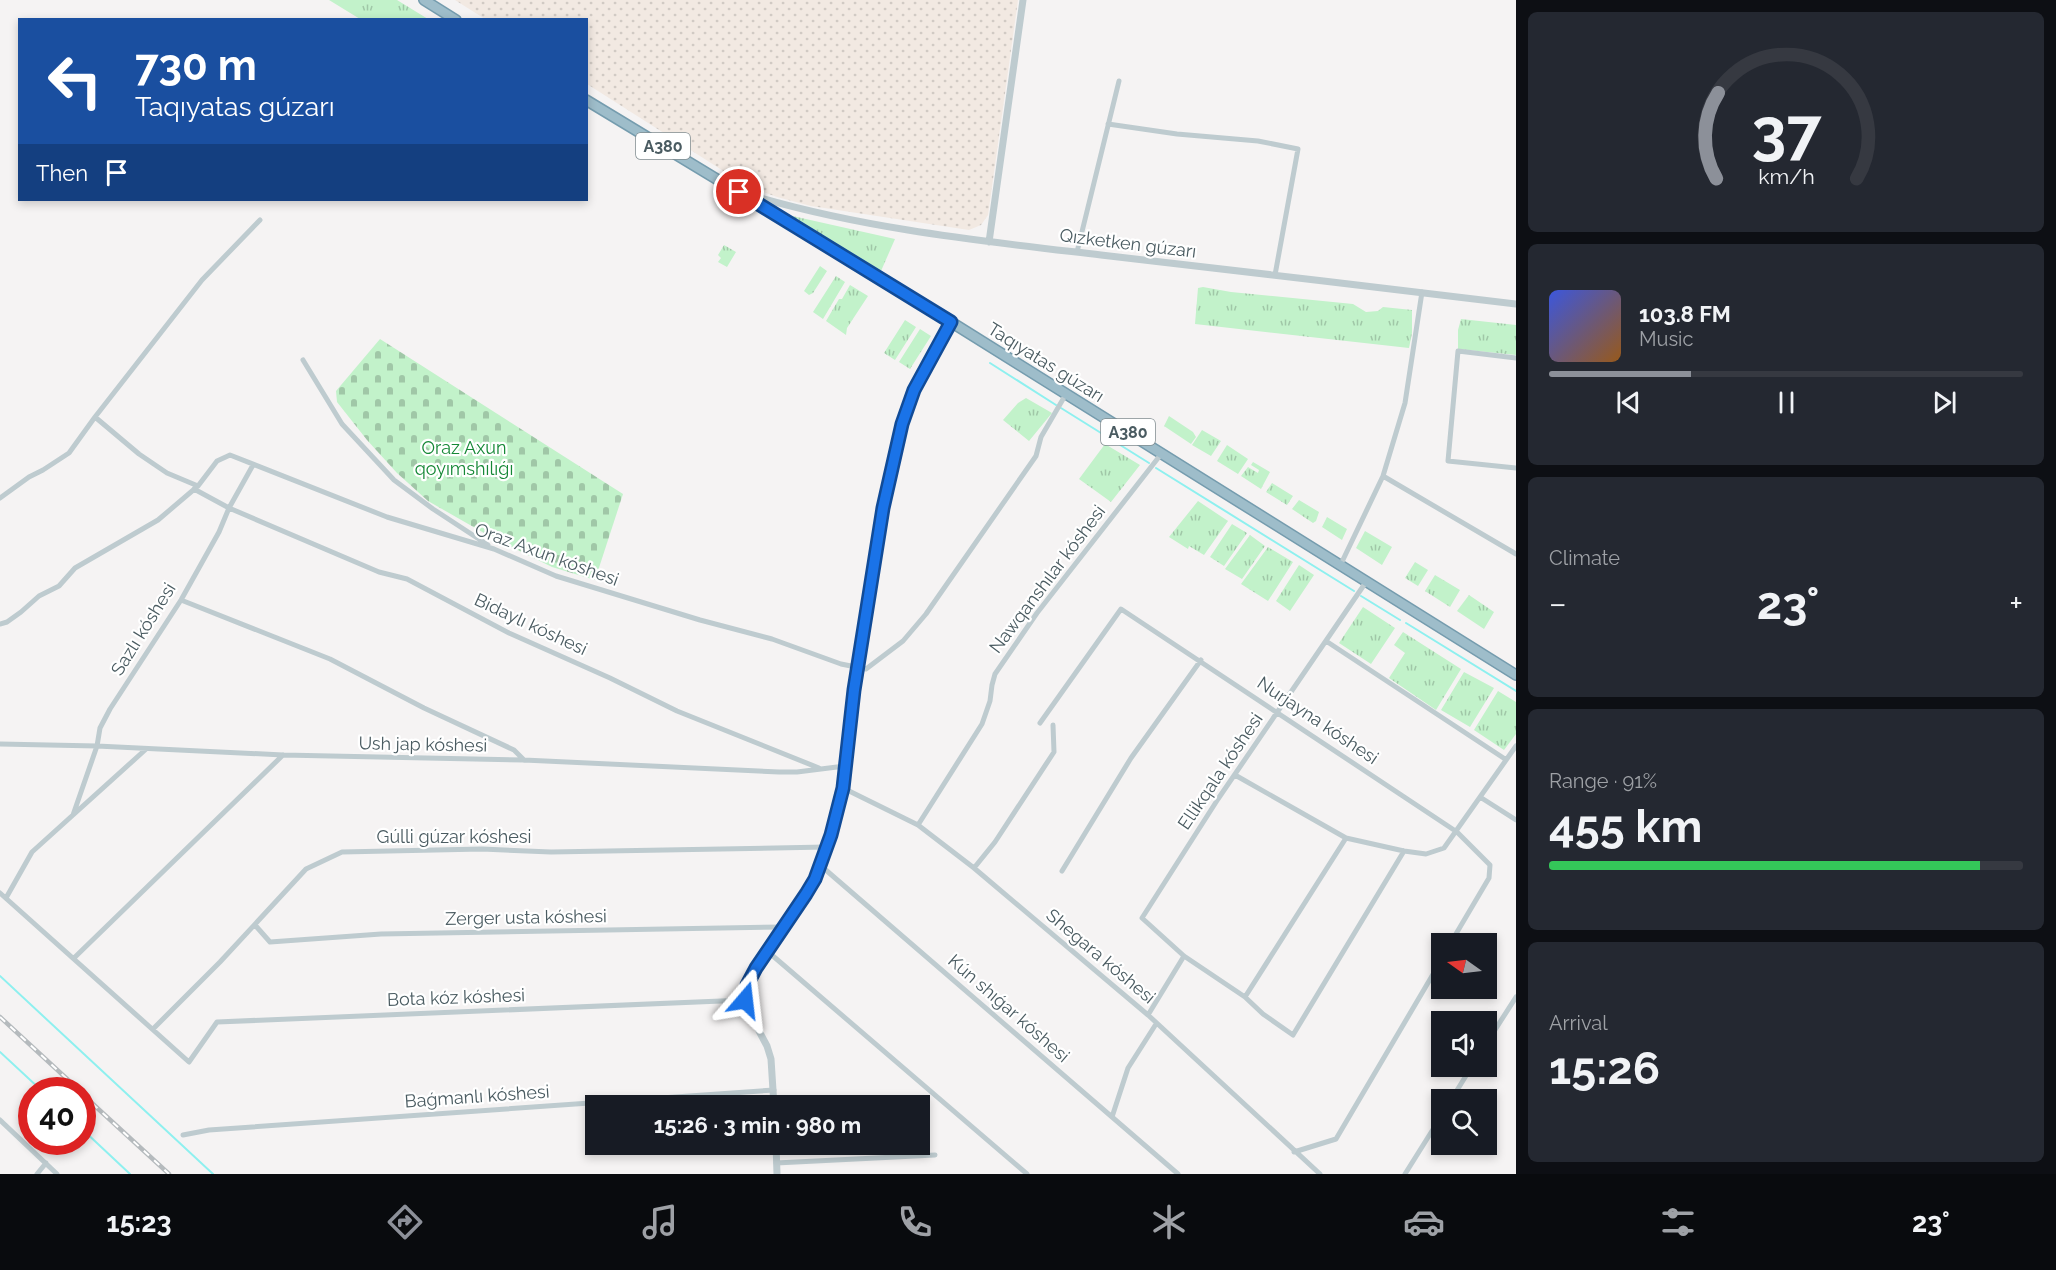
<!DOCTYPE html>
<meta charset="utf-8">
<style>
:root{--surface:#171b24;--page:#242831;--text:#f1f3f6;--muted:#9ea1a6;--line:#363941;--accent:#8c9099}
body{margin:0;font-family:Raleway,sans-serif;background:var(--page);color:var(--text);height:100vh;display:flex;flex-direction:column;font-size:22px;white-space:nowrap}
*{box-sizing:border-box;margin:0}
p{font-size:20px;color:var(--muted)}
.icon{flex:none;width:33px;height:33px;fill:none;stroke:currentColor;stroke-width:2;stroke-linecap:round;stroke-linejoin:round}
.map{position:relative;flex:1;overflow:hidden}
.sheet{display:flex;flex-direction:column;gap:12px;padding:12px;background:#0d0f14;width:540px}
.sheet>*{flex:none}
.banner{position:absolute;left:18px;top:18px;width:570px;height:183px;border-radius:0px;box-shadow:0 3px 9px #0003;background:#1a4fa0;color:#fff;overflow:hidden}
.needle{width:39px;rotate:284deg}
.buttons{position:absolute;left:1431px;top:933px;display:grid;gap:12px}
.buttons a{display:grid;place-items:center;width:66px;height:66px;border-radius:0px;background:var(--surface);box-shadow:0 3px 9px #0003;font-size:30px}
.speed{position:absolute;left:18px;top:1077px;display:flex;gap:12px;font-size:30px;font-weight:700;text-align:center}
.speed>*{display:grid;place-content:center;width:78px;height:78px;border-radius:50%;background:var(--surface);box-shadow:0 3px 9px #0003;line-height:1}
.speed .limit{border:9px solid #d22;background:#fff;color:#111}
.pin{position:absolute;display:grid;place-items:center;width:51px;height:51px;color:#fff;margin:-26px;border:3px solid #fff;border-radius:50%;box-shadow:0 2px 6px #0007}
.me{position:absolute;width:66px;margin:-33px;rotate:17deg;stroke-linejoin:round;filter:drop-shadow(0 0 4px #0008)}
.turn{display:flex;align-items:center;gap:21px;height:126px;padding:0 18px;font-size:27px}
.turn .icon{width:78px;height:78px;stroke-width:2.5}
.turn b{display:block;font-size:42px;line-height:51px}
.then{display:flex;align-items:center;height:57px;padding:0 18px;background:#0003;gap:12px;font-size:22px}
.big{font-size:45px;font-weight:700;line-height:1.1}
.sheet .tile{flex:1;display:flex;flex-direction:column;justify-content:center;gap:9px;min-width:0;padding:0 21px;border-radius:9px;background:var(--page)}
.sheet .dial{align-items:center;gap:0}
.dial svg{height:156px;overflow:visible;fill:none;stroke:var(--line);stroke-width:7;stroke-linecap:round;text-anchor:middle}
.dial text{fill:var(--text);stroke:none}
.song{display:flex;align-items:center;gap:18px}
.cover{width:72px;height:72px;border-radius:9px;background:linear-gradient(135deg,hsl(230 70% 55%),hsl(30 70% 35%))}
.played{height:6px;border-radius:3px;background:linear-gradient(90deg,var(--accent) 30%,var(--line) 30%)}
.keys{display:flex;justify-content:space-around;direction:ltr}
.heat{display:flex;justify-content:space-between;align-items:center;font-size:33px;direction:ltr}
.charge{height:9px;border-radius:4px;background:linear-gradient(90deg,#34c759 91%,var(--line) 0)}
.trip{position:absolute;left:585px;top:1095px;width:345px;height:60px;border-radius:0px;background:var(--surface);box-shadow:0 3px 9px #0003;font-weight:700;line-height:60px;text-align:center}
.menu{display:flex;height:96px;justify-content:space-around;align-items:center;background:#090b0e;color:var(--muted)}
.menu .icon{width:42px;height:42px}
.menu .current{color:var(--accent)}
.menu b{font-size:27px;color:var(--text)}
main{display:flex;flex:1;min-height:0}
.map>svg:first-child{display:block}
.grass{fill:url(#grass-tufts)}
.sand{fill:url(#sand-dots)}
.cemetery{fill:url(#cemetery-stones)}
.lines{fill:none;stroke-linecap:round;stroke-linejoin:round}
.stream{stroke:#8ef0ef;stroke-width:2}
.trunk-casing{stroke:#759cae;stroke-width:12}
.minor{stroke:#becbcf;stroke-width:5}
.tertiary{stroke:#becbcf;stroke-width:7}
.trunk{stroke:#9ebdca;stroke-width:9}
.rail-casing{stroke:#b5babd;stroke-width:4.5}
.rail{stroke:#fff;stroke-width:2;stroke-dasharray:7;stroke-linecap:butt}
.route-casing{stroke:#114b97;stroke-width:15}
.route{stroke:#1a73e8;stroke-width:10}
.labels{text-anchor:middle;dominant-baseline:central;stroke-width:4.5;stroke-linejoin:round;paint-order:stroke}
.shield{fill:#fff;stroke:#808c90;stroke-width:1.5}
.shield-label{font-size:16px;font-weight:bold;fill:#4a5b61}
.street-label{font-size:18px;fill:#4a5b61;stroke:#fff}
.park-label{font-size:18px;fill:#158836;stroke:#fff}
</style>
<main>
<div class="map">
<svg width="1516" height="1174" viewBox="0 0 1516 1174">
<defs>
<pattern id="grass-tufts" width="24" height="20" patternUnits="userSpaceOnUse" patternTransform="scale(1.5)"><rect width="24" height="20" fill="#c2f2ca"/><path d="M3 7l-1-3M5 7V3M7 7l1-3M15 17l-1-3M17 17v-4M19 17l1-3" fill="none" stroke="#a0c7a7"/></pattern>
<pattern id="sand-dots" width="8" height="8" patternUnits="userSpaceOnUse" patternTransform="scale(1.5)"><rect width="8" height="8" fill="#f2e9e2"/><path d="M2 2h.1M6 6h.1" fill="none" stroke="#d1cac4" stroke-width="1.8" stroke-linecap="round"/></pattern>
<pattern id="cemetery-stones" width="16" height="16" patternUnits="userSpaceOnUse" patternTransform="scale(1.5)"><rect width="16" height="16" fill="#c2f2ca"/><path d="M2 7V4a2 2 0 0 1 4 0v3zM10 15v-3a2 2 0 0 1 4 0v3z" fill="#a0c7a7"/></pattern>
</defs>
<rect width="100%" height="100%" fill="#f5f3f3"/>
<path class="grass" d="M329 0H397L428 19H360Z
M788 215 895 239 881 271Z
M724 245 736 252 727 267 718 262 721 258 718 255Z
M820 266 827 271 813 293 809 295 804 291Z
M836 276 845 282 823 319 813 312Z
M850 285 868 296 847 328 846 335 826 321 839 299H842Z
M1203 287 1231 292 1353 304 1366 312 1378 311 1383 307 1412 310V333L1409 348 1195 324 1198 288Z
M1461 319 1516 325V355L1458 349V330Z
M905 320 916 327 895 360 884 353Z
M920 329 931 336 910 369 899 362Z
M1026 398 1052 413 1029 441 1003 420 1018 403Z
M1169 416 1193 432 1196 437 1191 444 1164 426Z
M1202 430 1221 441 1211 456 1192 445Z
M1105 444 1140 465 1111 502 1079 479Z
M1227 445 1248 459 1238 474 1217 461Z
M1253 462 1270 472 1261 489 1241 476 1248 467 1258 473 1259 470 1251 465Z
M1272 483 1293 496 1287 505 1266 492Z
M1299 500 1319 512 1316 521 1313 523 1292 509Z
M1198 501 1228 521 1204 555 1189 546 1188 549 1169 537Z
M1327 517 1347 529 1342 540 1322 527Z
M1232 524 1247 533 1224 566 1210 557Z
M1365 531 1392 547 1382 565 1356 548Z
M1250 535 1265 546 1242 579 1225 569Z
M1268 547 1293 562 1268 601 1241 584Z
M1415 562 1428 570 1418 586 1405 578Z
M1299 565 1314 575 1290 611 1276 601Z
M1435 575 1460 590 1450 607 1425 591Z
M1469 595 1494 612 1484 629 1457 611Z
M1363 607 1395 628 1371 664 1339 643Z
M1403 632 1461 669 1436 710 1389 678 1405 653 1394 645Z
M1464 672 1494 688 1470 727 1441 710Z
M1498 691 1516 702V734L1504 750 1474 730Z"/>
<path class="sand" d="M455 0H1018L988 215 981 225 969 230 811 206 777 197 747 186 587 84 586 20 485 19Z"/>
<path class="cemetery" d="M380 339 623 494 595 580 552 567 491 537 428 501 397 473 367 440 337 402 336 391Z"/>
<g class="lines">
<path class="stream" d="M990 363 1056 405
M1061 408 1149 463
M1156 468 1354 591
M1361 596 1400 620
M1406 623 1516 691
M0 976 213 1174
M0 1052 41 1090
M82 1129 130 1174"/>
<g class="trunk-casing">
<path id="trunk" d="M424 0 456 20
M586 100 895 287 1516 675"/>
</g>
<path class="minor" d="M1108 124 1177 134 1258 141 1298 149 1275 275
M1077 252 1119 81
M1516 358 1458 351 1448 461 1516 468
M303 360 342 424 394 480 433 509 488 545
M95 417 139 454 167 473 198 486
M1383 476 1516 554
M194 489 229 508 379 572 407 579 509 633 610 678 677 711 819 768
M0 498 29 477 43 470 69 453 95 417 202 280 260 220
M1340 566 1383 476 1405 403 1422 292
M1366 582 1218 799 1142 918 1184 956 1245 997 1263 1014 1293 1035 1404 851
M181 600 330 659 424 708 514 750 524 760
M0 624 7 622 21 612 39 596 59 586 75 568 158 520 198 486 217 461 230 455 387 517 494 549 556 576 700 620 772 639 841 664 866 669 903 641 926 614 1036 456 1041 437 1066 394
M1326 641 1505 759
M1040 723 1121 609 1457 832 1490 865 1489 878 1450 944
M0 744 97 746 283 755 524 760 779 772H797L845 766
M1235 775 1346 838 1404 851 1426 854 1444 848 1516 746
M843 788 918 825 974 868 1148 1015 1320 1174
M1480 797 1516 820
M73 815 97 746 100 728 110 709 181 600 219 532 229 508 253 465
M918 825 982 724 990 701 992 685 995 674 1037 613 1162 453
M820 865 1178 1174
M974 868 995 842 1054 752 1053 725
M1062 871 1131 758 1201 660
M0 893 189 1062 217 1022 745 1000
M6 898 32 852 145 750
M255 925 270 942 381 934 783 927
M766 950 1027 1174
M74 958 283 755
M1245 997 1346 838
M1148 1015 1184 956
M153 1029 220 962 306 869 342 852 482 849 551 852 826 847
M1486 1044 1516 997
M1451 1100 1472 1066
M1112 1117 1128 1068 1156 1024
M0 1120 57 1174
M183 1135 209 1130 774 1090
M1294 1152 1336 1139 1442 959
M776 1163 935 1155
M37 1174 46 1163
M1405 1174 1442 1115"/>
<path class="tertiary" d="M747 194C862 229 982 241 1101 255 1239 271 1378 287 1516 304
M989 242 1023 0
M774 1106 771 1059 767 1046 750 1014 745 1000 747 985 766 950 806 894 820 865 830 835 843 788 854 690 883 508 893 462 907 407 914 390 951 322
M776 1144 777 1174"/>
<use href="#trunk" class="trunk"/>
<g class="rail-casing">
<path id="rail" d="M0 1017 79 1090
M82 1094 169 1174"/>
</g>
<use href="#rail" class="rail"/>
</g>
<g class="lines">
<g class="route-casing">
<path id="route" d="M739 192 951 322 914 390 902 424 883 508 854 690 843 788 831 835 815 879 806 894 756 968 747 985 745 1000"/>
</g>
<use href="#route" class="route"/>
</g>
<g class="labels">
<g class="shield">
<rect x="636" y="133" width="54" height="26" rx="4.5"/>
<rect x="1101" y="419" width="54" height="26" rx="4.5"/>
</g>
<g class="shield-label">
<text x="663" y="146">A380</text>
<text x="1128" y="432">A380</text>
</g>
<g class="street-label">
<text transform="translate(1128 243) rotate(7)">Qızketken gúzarı</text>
<text transform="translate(1046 362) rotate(32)">Taqıyatas gúzarı</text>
<text transform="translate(547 554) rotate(20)">Oraz Axun kóshesi</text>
<text transform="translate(1047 579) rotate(-53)">Nawqanshılar kóshesi</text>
<text transform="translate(531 624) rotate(25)">Bidaylı kóshesi</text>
<text transform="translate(143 629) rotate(-58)">Sazlı kóshesi</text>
<text transform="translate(1318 720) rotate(34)">Nurjayna kóshesi</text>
<text transform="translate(423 744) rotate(1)">Ush jap kóshesi</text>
<text transform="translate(1220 771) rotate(-56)">Ellikqala kóshesi</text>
<text x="454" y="836">Gúlli gúzar kóshesi</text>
<text transform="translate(526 917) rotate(-1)">Zerger usta kóshesi</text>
<text transform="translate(1101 956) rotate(40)">Shegara kóshesi</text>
<text transform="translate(456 997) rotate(-2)">Bota kóz kóshesi</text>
<text transform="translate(1009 1008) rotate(41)">Kún shıǵar kóshesi</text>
<text transform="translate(477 1096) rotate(-4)">Baǵmanlı kóshesi</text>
</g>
<g class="park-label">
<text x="464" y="447">Oraz Axun<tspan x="464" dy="21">qoyımshılıǵı</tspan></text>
</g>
</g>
</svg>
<div class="buttons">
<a><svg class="needle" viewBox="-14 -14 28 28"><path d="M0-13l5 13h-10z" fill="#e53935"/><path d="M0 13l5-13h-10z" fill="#9ea1a6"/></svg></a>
<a><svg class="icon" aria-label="sound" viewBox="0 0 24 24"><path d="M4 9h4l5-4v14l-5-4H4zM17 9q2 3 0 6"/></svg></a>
<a><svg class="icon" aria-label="search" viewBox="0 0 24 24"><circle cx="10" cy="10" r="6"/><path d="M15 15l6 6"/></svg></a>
</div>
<div class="speed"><div class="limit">40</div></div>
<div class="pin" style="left:739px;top:192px;background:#d93025"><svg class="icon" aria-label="arrive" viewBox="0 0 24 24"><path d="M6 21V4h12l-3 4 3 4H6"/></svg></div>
<svg class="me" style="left:745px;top:1000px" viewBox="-20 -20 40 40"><path d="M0-17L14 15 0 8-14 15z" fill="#1a73e8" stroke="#fff" stroke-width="4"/></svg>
<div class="trip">15:26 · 3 min · 980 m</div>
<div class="banner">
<div class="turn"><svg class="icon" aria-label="left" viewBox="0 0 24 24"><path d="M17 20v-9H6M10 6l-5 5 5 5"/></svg><div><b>730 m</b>Taqıyatas gúzarı</div></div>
<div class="then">Then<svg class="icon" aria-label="arrive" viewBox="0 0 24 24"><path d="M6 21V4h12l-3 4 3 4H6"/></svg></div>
</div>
</div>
<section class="sheet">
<div class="tile dial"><svg viewBox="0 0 100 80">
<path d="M14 69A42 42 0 1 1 86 69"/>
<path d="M14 69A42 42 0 0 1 15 25" stroke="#8c9099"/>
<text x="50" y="56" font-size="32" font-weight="700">37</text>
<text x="50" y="72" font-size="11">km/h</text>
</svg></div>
<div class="tile">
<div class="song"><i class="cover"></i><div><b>103.8 FM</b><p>Music</p></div></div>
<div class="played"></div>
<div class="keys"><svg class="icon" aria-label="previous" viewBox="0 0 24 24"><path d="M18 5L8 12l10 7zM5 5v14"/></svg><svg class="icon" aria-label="pause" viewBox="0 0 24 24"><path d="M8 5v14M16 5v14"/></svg><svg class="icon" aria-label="next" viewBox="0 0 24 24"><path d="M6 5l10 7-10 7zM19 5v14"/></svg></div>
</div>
<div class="tile"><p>Climate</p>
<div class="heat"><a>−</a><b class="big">23°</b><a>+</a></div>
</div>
<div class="tile"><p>Range · 91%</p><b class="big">455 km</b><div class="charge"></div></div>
<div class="tile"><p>Arrival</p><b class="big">15:26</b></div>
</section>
</main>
<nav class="menu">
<b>15:23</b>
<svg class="icon current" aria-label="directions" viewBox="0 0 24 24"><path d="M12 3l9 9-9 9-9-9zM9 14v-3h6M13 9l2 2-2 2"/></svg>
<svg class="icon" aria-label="music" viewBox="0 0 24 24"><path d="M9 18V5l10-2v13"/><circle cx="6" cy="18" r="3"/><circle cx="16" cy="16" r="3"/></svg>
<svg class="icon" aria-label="phone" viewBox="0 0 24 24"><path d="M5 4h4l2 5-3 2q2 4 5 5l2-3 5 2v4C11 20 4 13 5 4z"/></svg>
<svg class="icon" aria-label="climate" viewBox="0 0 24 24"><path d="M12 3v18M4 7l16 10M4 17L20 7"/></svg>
<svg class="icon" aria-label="car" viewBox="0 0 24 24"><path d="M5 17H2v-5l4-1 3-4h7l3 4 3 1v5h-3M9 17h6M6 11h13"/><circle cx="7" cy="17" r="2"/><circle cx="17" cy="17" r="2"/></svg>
<svg class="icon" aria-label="filters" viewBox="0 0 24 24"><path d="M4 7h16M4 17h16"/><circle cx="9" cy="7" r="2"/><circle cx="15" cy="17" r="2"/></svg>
<b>23°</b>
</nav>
